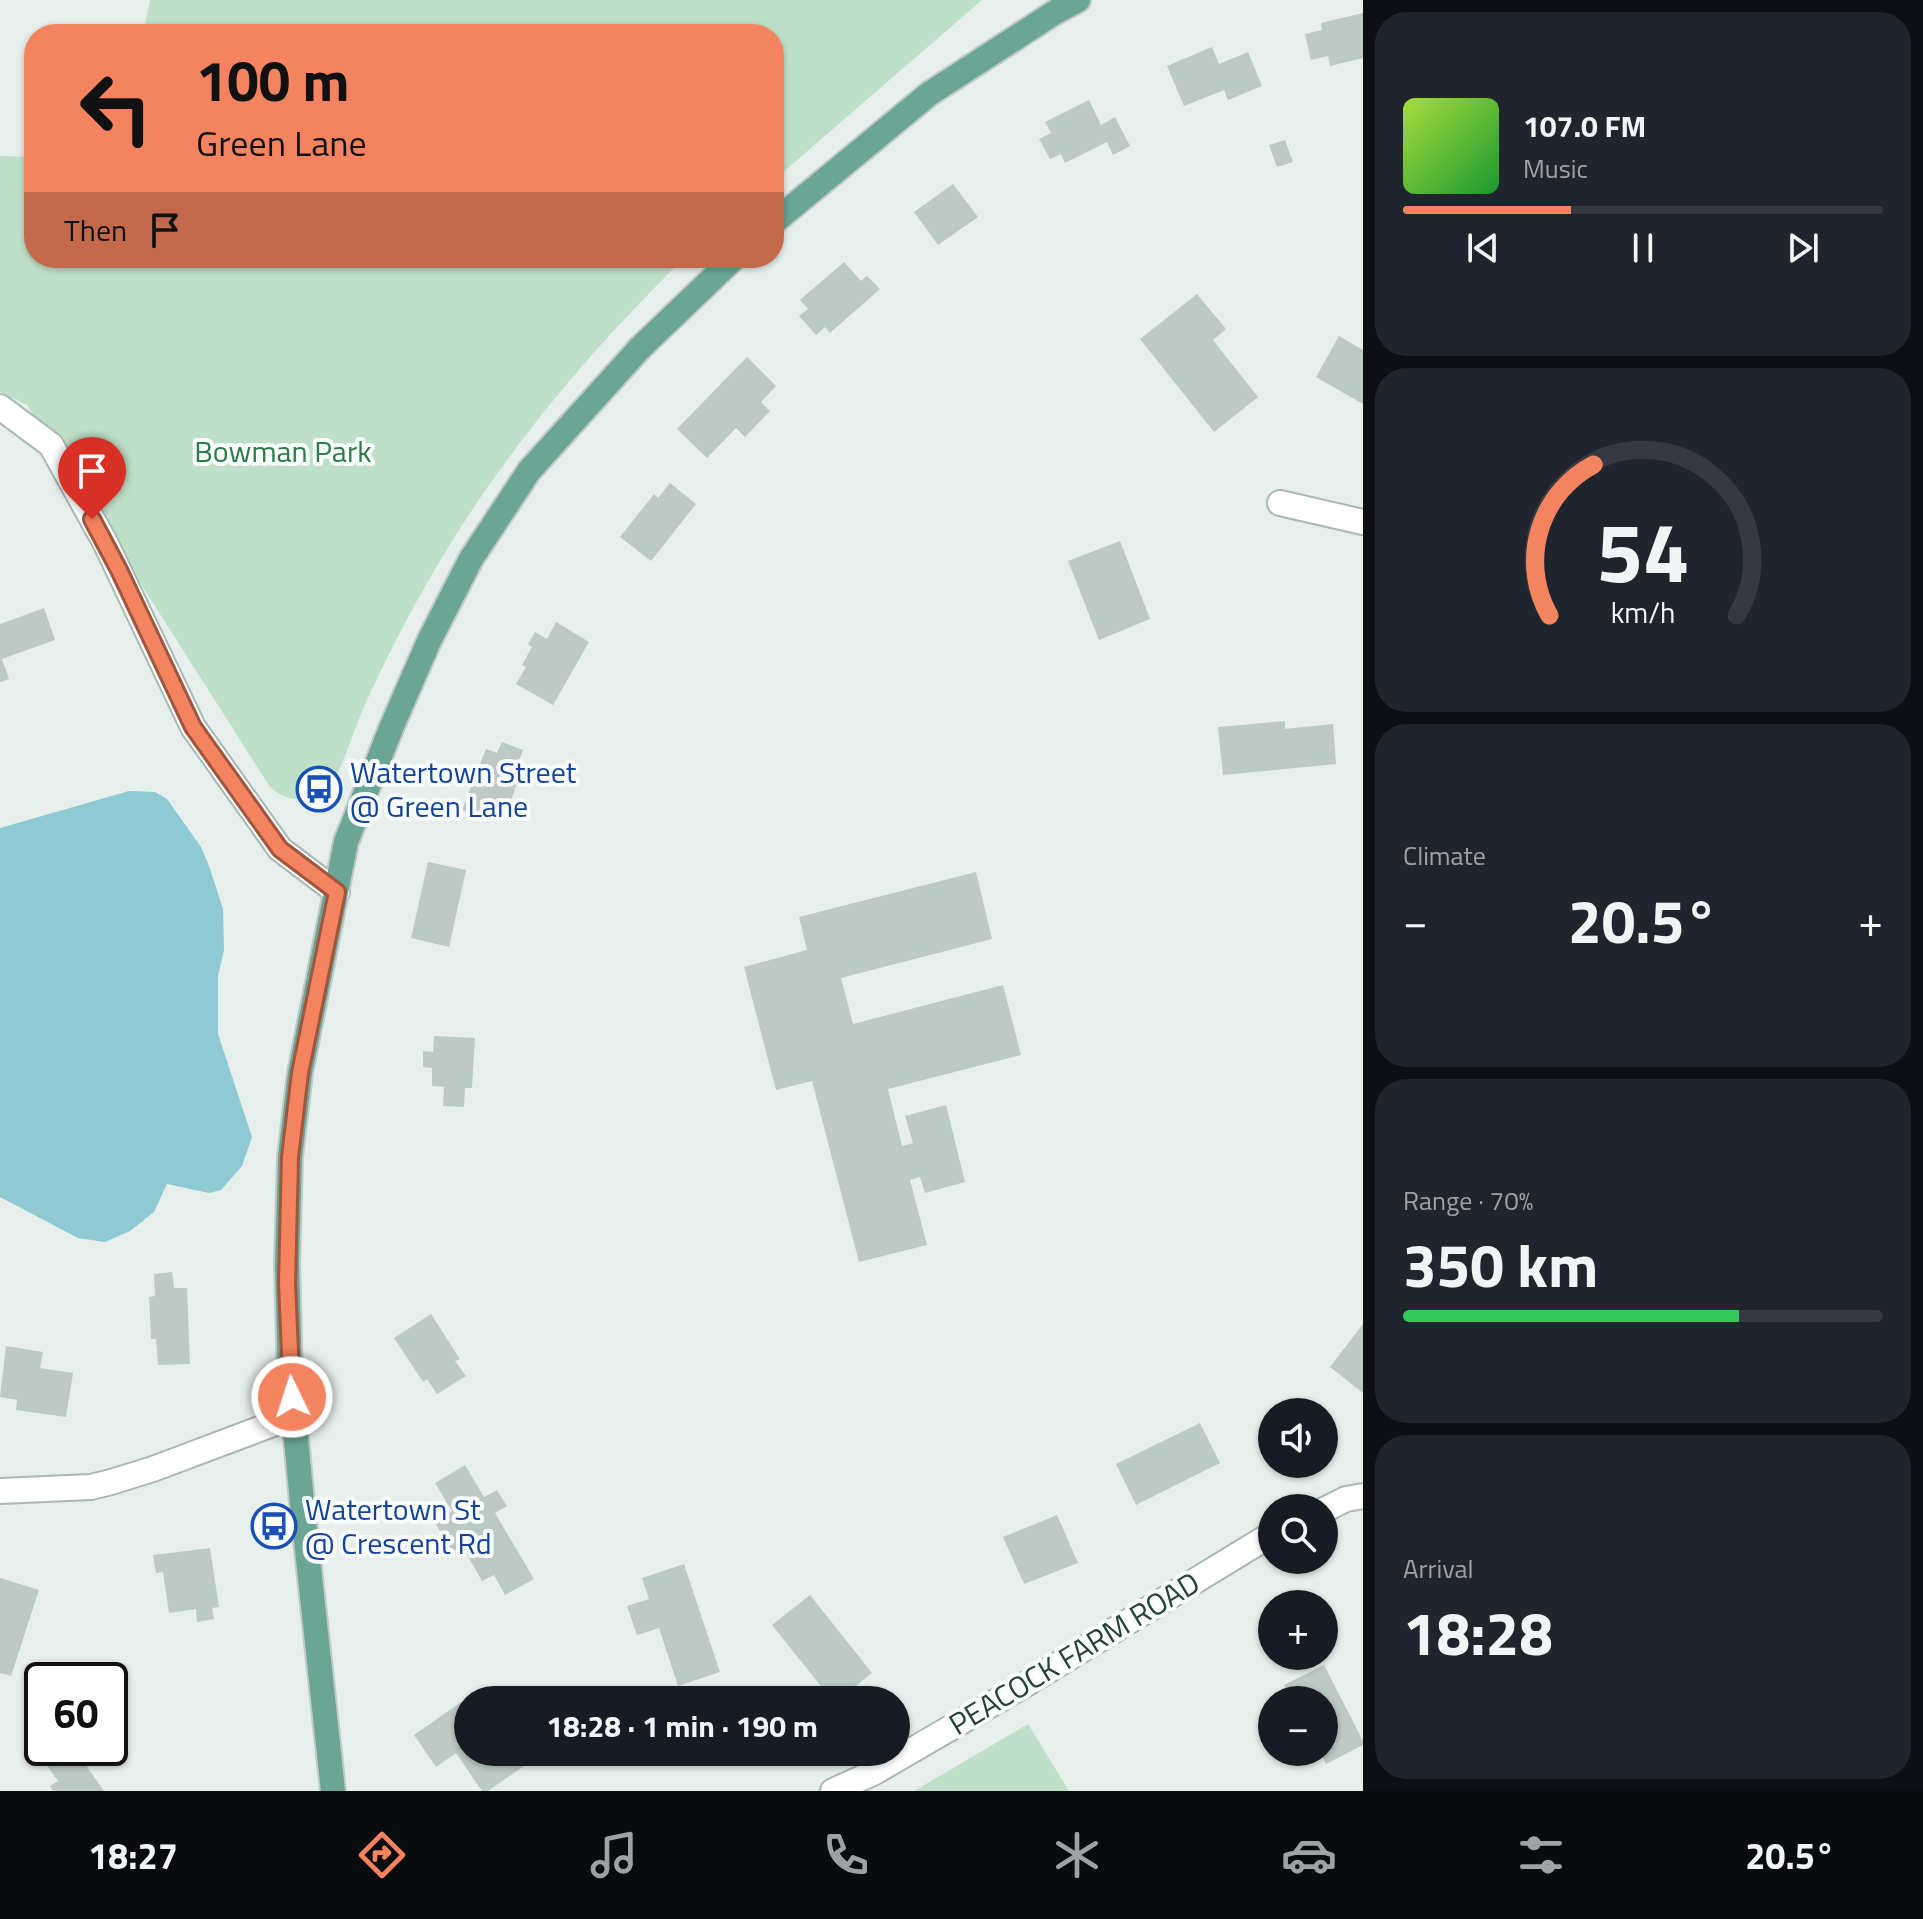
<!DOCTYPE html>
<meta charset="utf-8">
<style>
:root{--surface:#171b24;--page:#20242c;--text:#f1f3f6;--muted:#9ea1a6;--line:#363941;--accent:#f4845f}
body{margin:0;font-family:"Titillium Web",sans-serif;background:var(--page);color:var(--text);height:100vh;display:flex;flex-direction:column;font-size:30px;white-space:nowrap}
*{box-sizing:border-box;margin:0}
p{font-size:26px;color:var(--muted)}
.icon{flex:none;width:44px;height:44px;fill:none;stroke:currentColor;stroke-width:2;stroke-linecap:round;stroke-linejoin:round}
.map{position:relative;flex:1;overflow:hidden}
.details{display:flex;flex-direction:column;gap:12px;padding:12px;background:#0d0f14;width:560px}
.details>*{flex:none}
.hud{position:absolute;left:24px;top:24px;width:760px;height:244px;border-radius:32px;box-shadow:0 2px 6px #0004;background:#f4845f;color:#111;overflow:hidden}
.fabs{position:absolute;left:1258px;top:1398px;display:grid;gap:16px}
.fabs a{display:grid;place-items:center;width:80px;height:80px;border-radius:50%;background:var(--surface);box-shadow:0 2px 6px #0004;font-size:40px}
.speed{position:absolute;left:24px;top:1662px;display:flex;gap:16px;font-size:40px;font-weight:700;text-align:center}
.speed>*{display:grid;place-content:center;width:104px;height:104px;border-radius:50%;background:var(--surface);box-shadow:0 2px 6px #0004;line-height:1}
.speed .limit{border:4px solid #111;border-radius:12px;background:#fff;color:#111}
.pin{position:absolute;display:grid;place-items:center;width:68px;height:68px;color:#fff;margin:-82px -34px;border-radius:50% 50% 50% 0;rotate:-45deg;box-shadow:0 0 8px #0007}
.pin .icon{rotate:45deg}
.me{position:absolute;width:88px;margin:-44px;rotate:356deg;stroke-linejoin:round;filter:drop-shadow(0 0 6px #0008)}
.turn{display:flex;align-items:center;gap:28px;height:168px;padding:0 40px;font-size:36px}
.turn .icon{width:104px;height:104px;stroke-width:2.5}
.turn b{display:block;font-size:56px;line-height:68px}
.then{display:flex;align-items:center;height:76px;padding:0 40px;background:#0003;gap:16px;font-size:30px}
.big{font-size:60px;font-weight:700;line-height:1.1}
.details .widget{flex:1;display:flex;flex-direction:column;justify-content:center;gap:12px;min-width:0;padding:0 28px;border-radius:32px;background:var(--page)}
.details .dial{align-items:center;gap:0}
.dial svg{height:208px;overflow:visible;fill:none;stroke:var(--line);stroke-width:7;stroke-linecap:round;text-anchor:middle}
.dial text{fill:var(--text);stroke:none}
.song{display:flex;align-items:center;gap:24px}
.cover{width:96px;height:96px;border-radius:12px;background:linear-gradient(135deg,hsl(80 70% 55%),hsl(130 70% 35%))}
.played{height:8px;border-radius:4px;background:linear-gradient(90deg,var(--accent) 35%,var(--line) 35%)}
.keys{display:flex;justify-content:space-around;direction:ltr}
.heat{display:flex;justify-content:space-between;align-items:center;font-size:44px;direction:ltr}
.charge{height:12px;border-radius:6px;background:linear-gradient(90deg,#34c759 70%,var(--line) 0)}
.trip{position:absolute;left:454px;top:1686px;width:456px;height:80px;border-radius:40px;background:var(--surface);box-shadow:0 2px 6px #0004;font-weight:700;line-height:80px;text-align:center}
.dock{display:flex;height:128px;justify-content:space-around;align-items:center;background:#090b0e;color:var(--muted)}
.dock .icon{width:56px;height:56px}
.dock .active{color:var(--accent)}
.dock b{font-size:36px;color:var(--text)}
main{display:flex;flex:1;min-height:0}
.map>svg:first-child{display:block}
.green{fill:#bfe0c8}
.water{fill:#8ec9d4}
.building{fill:#bbcac4}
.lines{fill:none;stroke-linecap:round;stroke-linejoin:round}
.minor-casing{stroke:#a8b8b2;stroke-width:28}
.tertiary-casing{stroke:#a8b8b2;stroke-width:28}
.primary-casing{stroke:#c2cac8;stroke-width:28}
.minor{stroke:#fff;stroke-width:24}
.tertiary{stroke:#fff;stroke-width:24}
.primary{stroke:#6aa596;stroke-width:24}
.route-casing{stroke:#9f563e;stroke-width:20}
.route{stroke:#f4845f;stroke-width:14}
.labels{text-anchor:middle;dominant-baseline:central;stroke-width:8;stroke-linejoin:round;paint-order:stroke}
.park-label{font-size:30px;fill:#2d7a4b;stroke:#f7fbf9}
.transit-label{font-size:30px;fill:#164399;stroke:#f7fbf9;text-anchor:start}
.street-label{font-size:30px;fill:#24423a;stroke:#f7fbf9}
</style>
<main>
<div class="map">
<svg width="1363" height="1791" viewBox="0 0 1363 1791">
<rect width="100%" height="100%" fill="#e6efeb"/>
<path class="green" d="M150 0H982L774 180V34H143Z
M0 156 34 157V258H684C583 358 497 460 426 585 403 625 382 667 363 709 355 728 341 773 329 786 313 804 287 803 270 787L27 405 0 392Z
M1028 1724 1069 1791H914Z"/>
<path class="water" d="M129 791 155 792 167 799 201 847 209 866 223 909 224 950 218 976V1034L252 1137 242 1166 221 1190 209 1193 167 1184 154 1212 130 1231 105 1242 78 1238 0 1197V828Z"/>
<path class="building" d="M1363 13V58L1330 66 1328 56 1311 60 1305 34 1322 30 1321 23Z
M1212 47 1219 64 1248 52 1262 86 1228 100 1224 90 1184 106 1167 66Z
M1089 100 1101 125 1115 117 1130 146 1113 155 1107 142 1065 163 1061 154 1050 159 1039 139 1051 133 1045 122Z
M1285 140 1293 162 1277 167 1269 145Z
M953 184 978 217 938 245 914 212Z
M844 262 861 281 867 276 880 289 830 333 825 327 816 335 799 316 808 309 800 300Z
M1197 294 1226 329 1213 340 1258 397 1214 432 1140 339Z
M1339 336 1363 350V404L1316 377Z
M747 357 776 386 761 402 770 411 745 437 736 428 707 458 677 429Z
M670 483 696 504 651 561 620 537 654 494 658 498Z
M1120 541 1150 619 1099 640 1068 561Z
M44 608 55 640 2 659 9 679 0 682V624Z
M556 622 589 642 553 705 516 684 526 667 522 665 532 647 528 644 535 632 547 639Z
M1285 721V729L1333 724 1336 764 1223 775 1218 727Z
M502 742 523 750 516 769 522 771 507 810 488 803 483 818 462 810 486 749 497 753Z
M428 862 466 870 449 947 411 938Z
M976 872 992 939 841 978 853 1024 1003 985 1021 1055 888 1089 902 1146 913 1143 905 1116 946 1105 965 1182 925 1193 920 1177 910 1180 927 1245 859 1262 812 1081 776 1090 744 967 807 950 799 917Z
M434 1036 475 1038 472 1088H465L464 1107 443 1106 444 1087 432 1086V1068L423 1067V1051L433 1052Z
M172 1272 174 1288H187L190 1364 158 1365 156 1339H151L149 1297 155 1296 154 1274Z
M431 1314 460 1359 455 1361 466 1376 437 1394 427 1379 423 1382 394 1338Z
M1363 1324V1393L1330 1367Z
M6 1346 43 1352 40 1368 73 1373 66 1417 16 1410 17 1400 0 1397Z
M1200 1423 1220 1463 1136 1505 1116 1464Z
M465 1465 484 1497 497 1490 507 1506 495 1513 534 1579 505 1595 494 1575 482 1581 462 1546 452 1552 434 1521 452 1511 435 1483Z
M1057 1515 1078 1563 1024 1584 1003 1537Z
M210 1548 219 1607 212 1608 214 1619 197 1622 196 1609 169 1613 163 1572 156 1573 153 1555Z
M684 1564 720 1672 678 1686 659 1628 637 1635 627 1606 649 1599 642 1578Z
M0 1578 39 1590 11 1676 0 1673Z
M810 1595 872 1673 838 1700H832L772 1625Z
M1324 1665 1363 1741V1745L1326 1764 1320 1752H1324V1700H1292L1284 1685Z
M480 1689 487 1700H468V1752H544L488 1791H482L456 1753 436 1767 414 1735Z
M45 1748H98L103 1755 87 1767 104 1791H53L50 1786 58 1781 38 1753Z"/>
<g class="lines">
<g class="minor-casing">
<path id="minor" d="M0 407 51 445 106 544 193 727 280 849 337 892
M1280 503 1363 522
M0 1491 91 1487 111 1482 153 1469 294 1416"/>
</g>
<g class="tertiary-casing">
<path id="tertiary" d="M1324 1510 1346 1499 1363 1496
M833 1791 873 1773 1021 1687 1272 1534"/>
</g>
<g class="primary-casing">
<path id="primary" d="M774 222 929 94 1057 11 1078 0
M333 1791 303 1512 290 1377 287 1264 290 1157 300 1073 346 842 392 726 429 641 471 559 529 471 640 348 734 258"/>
</g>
<use href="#minor" class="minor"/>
<use href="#tertiary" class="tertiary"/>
<use href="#primary" class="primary"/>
</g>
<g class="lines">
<g class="route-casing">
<path id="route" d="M92 519 119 570 193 727 280 849 337 892 300 1073 290 1157 287 1284 292 1397"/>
</g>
<use href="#route" class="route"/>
</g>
<defs>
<g id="bus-ring" transform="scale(2.3)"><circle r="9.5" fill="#f7fbf9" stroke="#1a4fb4" stroke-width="1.5"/><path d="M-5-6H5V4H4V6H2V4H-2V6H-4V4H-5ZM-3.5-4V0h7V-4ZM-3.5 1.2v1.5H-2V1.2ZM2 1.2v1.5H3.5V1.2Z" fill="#1a4fb4"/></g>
</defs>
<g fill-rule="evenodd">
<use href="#bus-ring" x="319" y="789"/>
<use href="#bus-ring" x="274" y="1526"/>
</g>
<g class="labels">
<g class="park-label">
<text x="283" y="451">Bowman Park</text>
</g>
<g class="transit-label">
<text x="350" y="772">Watertown Street<tspan x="350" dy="34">@ Green Lane</tspan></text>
<text x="305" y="1509">Watertown St<tspan x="305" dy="34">@ Crescent Rd</tspan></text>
</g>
<g class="street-label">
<text transform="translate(1074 1653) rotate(-31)">PEACOCK FARM ROAD</text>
</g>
</g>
</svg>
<div class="fabs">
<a><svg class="icon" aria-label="sound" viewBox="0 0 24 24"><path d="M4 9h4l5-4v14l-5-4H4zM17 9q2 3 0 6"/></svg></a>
<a><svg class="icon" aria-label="search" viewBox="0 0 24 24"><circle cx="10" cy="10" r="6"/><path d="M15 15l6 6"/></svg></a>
<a>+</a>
<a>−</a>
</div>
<div class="speed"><div class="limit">60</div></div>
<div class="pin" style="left:92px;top:519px;background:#d93025"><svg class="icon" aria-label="arrive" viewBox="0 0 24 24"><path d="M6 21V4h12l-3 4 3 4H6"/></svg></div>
<svg class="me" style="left:292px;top:1397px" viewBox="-20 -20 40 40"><circle r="17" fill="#f4845f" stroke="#fff" stroke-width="3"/><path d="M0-11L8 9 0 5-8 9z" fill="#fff"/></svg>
<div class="trip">18:28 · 1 min · 190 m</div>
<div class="hud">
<div class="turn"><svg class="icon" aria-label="left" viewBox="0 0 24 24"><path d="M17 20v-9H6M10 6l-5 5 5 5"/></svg><div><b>100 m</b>Green Lane</div></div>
<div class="then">Then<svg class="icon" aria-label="arrive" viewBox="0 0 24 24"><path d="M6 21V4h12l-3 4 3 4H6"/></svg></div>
</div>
</div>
<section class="details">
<div class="widget">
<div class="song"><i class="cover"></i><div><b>107.0 FM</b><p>Music</p></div></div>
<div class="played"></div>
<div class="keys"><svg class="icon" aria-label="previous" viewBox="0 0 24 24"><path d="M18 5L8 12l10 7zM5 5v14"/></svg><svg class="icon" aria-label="pause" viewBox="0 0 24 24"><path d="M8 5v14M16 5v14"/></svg><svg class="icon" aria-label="next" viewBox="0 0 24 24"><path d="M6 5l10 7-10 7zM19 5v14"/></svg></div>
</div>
<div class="widget dial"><svg viewBox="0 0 100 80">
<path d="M14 69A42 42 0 1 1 86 69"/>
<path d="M14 69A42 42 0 0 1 31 11" stroke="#f4845f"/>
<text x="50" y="56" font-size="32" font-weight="700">54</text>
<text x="50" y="72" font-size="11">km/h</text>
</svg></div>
<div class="widget"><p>Climate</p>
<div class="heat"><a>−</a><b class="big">20.5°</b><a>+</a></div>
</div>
<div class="widget"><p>Range · 70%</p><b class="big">350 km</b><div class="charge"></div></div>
<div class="widget"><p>Arrival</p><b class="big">18:28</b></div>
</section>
</main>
<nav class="dock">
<b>18:27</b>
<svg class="icon active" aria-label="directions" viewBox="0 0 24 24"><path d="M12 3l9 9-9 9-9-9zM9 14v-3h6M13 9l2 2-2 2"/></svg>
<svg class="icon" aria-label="music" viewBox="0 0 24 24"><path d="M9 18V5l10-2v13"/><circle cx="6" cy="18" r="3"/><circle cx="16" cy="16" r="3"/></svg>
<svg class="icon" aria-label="phone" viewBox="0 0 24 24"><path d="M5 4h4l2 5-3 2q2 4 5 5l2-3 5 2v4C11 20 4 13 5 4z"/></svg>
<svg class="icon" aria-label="climate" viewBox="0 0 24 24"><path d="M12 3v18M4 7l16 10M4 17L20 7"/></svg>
<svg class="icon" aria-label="car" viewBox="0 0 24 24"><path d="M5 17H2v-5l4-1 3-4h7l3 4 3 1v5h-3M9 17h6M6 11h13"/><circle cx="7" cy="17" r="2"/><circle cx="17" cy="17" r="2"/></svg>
<svg class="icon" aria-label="filters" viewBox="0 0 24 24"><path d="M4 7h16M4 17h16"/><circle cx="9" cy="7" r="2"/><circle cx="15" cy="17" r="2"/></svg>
<b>20.5°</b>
</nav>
